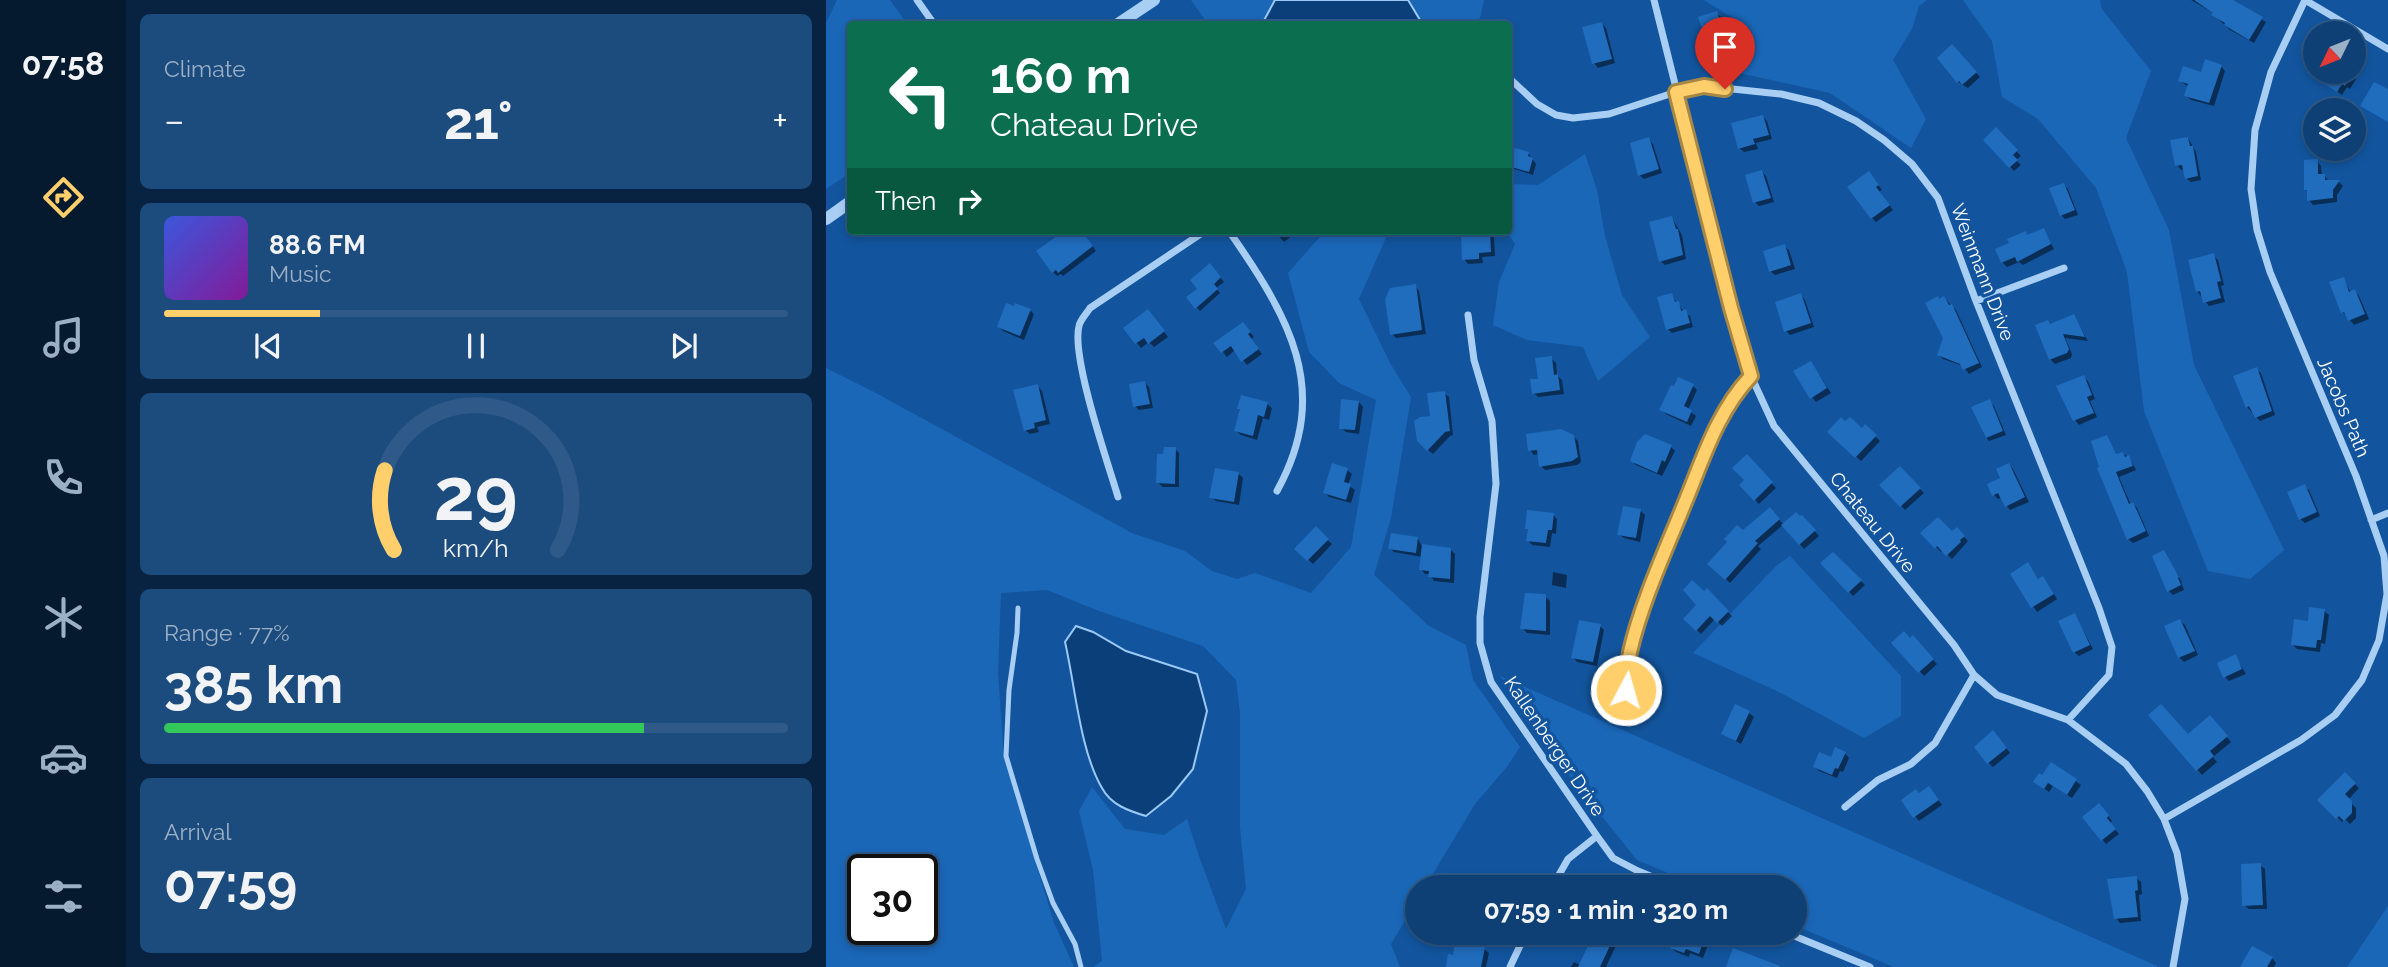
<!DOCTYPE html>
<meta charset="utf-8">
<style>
:root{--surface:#0e4076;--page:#1c4b7e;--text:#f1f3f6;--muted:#9bafc5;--line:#2e5988;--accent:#ffcf6c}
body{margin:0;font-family:Raleway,sans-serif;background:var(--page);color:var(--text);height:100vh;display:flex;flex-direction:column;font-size:26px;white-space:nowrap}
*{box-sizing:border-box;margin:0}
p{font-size:23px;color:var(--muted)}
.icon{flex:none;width:38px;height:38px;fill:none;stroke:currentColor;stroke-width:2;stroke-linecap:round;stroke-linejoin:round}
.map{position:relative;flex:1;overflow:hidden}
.side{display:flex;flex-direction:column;gap:14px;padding:14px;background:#082341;width:700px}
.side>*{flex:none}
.hud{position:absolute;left:21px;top:21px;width:665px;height:214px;border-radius:7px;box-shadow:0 4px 10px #0003,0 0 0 2px var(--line);background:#0b6e4f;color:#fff;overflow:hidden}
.needle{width:46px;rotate:227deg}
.fabs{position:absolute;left:1477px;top:21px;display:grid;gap:14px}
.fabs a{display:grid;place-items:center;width:63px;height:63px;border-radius:50%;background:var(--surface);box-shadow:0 4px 10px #0003,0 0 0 2px var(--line);font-size:35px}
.speed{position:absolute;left:21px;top:854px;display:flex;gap:14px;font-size:35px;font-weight:700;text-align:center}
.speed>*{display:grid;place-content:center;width:91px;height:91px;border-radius:50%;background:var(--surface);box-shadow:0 4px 10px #0003,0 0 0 2px var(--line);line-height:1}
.speed .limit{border:4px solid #111;border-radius:10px;background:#fff;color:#111}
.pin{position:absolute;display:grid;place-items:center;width:60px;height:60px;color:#fff;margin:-72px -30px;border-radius:50% 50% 50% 0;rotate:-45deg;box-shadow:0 0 7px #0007}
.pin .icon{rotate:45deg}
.me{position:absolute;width:77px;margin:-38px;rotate:6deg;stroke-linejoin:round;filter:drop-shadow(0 0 5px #0008)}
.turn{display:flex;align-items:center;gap:24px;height:147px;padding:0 28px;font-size:32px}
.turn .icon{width:91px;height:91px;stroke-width:2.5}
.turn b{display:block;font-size:49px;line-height:60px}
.then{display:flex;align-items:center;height:66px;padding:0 28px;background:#0003;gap:14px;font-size:26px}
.big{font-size:52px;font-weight:700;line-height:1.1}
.side .widget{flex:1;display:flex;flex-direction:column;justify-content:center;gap:10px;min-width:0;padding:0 24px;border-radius:10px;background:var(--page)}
.side .dial{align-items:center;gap:0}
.dial svg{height:182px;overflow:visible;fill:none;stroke:var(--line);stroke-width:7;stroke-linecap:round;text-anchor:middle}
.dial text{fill:var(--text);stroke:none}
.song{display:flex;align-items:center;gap:21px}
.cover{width:84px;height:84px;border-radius:10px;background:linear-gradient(135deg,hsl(230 70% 55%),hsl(290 70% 35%))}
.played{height:7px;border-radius:4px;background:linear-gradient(90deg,var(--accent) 25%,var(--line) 25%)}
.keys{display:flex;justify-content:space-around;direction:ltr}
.heat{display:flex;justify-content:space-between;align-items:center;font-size:38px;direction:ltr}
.charge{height:10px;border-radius:5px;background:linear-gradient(90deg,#34c759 77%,var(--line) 0)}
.trip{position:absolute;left:579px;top:875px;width:402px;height:70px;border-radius:35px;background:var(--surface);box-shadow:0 4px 10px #0003,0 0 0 2px var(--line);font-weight:700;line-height:70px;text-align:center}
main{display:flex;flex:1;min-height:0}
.menu{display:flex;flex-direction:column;width:126px;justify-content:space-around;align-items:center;background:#061a2f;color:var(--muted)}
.menu .icon{width:49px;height:49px}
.menu .on{color:var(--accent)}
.menu b{font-size:32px;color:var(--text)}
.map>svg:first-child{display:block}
.green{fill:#1a67b8;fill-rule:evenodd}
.water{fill:#0b3f7a;stroke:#9bc9f7;stroke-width:2}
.shadow{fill:#0007}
.building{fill:#206cbd}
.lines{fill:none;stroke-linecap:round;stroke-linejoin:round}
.service{stroke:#a9cef4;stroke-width:5}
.minor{stroke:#a9cef4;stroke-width:7}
.tertiary{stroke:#a9cef4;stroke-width:12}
.route-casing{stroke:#a68746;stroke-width:18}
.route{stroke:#ffcf6c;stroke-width:12}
.labels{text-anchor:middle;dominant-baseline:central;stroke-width:7;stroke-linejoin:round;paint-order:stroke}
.street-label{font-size:19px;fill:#fff;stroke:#12559e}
</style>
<main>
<nav class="menu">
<b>07:58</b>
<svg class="icon on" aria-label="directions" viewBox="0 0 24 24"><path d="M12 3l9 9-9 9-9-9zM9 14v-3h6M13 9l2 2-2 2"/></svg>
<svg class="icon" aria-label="music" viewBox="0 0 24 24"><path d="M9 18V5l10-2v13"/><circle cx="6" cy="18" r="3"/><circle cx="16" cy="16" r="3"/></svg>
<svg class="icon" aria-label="phone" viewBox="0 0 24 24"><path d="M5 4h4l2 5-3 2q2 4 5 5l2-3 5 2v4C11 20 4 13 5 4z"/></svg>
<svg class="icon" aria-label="climate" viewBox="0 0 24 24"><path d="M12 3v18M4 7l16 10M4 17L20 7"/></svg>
<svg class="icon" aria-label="car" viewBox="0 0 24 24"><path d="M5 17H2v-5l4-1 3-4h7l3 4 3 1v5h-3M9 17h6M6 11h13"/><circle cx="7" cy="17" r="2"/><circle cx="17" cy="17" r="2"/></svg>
<svg class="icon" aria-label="filters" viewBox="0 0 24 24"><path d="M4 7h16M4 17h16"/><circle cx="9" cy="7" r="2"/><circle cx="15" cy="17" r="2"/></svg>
</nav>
<section class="side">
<div class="widget"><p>Climate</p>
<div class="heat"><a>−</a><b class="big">21°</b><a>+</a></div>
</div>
<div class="widget">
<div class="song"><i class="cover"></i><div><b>88.6 FM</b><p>Music</p></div></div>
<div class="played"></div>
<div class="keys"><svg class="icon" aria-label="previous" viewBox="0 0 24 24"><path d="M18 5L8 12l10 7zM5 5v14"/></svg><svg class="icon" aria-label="pause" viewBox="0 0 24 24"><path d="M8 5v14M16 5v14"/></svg><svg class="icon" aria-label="next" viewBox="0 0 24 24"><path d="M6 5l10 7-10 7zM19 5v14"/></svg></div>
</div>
<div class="widget dial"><svg viewBox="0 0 100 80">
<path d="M14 69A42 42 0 1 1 86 69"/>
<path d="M14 69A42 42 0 0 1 10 34" stroke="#ffcf6c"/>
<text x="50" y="56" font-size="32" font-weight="700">29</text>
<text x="50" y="72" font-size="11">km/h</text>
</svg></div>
<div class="widget"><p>Range · 77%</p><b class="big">385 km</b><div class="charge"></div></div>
<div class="widget"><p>Arrival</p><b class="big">07:59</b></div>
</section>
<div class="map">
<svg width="1562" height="967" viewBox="0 0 1562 967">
<rect width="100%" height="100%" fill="#12559e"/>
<path class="green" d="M11 0H64L81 24H24V173L0 189V23Z
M365 0H449L436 24H382Z
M582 0H658L654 18 644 24H587L594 20Z
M878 0H1101L1093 6 1086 29 1067 60 1100 119 1085 148 1004 93 913 73 923 28Z
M1137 0H1274L1275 8 1325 71 1300 138 1343 230 1368 365 1458 550 1424 579 1382 571 1318 411 1301 272 1270 188 1212 119 1176 97 1166 41Z
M759 154 771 190 779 236 796 295 824 337 772 381 757 347 701 340 667 325 673 282 689 244 680 231H682L683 184 712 185Z
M499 231H563L533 299 564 363 585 397 565 518 548 575 603 626 640 645 647 680 694 747 680 768 649 804 599 887H592L591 900 565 944 574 967H267L276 961 267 870 253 811 266 787 299 829 338 835 361 819 374 859 400 929 420 889 414 828V713L410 680 377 646 273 611 221 590 175 593 172 673 178 758 228 923 248 967H0V368L48 392 306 533 359 551 386 571 411 579 429 573 485 593 525 547 550 400 513 383 483 352 462 273ZM37 870H96V929H37Z
M964 556 1075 676V716L1038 738 955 693 867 653 950 566Z
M674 676 1331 966V967H1068L970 926V887H875L811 860 741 773Z
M1562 906V967H1521Z"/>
<path class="water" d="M449 0H582L594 20 587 24H436Z
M250 626 267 632 300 651 371 674 381 711 367 769 345 796 320 816C303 811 285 805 276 788 254 751 249 685 239 642Z"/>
<path class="shadow" d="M1365 0H1402L1440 22 1428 43 1404 30 1388 15 1389 14Z
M890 13 895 17 903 42 887 47 882 42Z
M776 24 780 28 789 63 772 68 768 63Z
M1126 46 1154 77 1142 88 1132 82Z
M1395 66 1399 71 1388 106 1365 100 1360 96 1363 87 1354 81Z
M1494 72H1522L1530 79 1524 89 1521 87 1516 95 1491 77Z
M937 117 941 121 946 139 930 143 932 149 918 152 913 148Z
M1170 130 1195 156 1190 160 1195 165 1188 171 1159 140Z
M1362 138 1370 152 1375 180 1365 182 1360 178 1359 169 1355 170 1351 165Z
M822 139 827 144 836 173 818 179 813 175Z
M702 153 710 164 707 175 682 167V156Z
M1491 161 1495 166 1496 176H1499L1503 182H1513L1517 186 1511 195V202L1487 205 1483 200V193L1480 190Z
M936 172 940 176 948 202 933 206 929 202Z
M1047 178 1056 190 1053 192 1067 210 1050 222 1046 218Z
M1238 185 1242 189 1252 215 1239 219 1235 215Z
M846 218 856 235 860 259 839 265 834 261Z
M1217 230 1228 249 1197 265 1193 262 1181 267 1176 262 1203 237Z
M242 231 261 238 270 251 237 276 235 274 231 276 227 272Z
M448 231H472L458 242Z
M663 233 668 237 669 256 656 257 657 263 642 264 638 259Z
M958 246 963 250 969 269 949 275 944 271Z
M1387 255 1392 260 1398 285 1395 286 1399 302 1383 306 1371 291Z
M388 269 398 282 390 288 394 293 374 311 362 298 374 289Z
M1517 279 1525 293 1529 291 1533 296 1543 319 1528 325 1517 312Z
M589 286 593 291 600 334 570 338 566 334Z
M845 295 858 312 864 316 867 327 846 333 842 329Z
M975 295 979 300 988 327 964 335 960 331Z
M1118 298 1130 310 1156 367 1143 374 1137 366 1117 359 1113 355 1119 338 1114 300Z
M204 310 208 314 198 340 177 331 173 327Z
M327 316 342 337 328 347 323 342 315 348 299 328Z
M1247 316 1262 341 1239 338 1246 354 1245 358 1229 364 1224 359 1225 325Z
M421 328 428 337 425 339 436 354 421 365 409 350 401 357 390 343Z
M725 358 730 363 731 375 736 380 738 394 712 397 708 393Z
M985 363 1005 393 990 402 986 397Z
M1430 369 1435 373 1449 415 1434 421 1421 407Z
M1257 377 1262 381 1269 399 1264 401 1271 417 1253 425 1249 420Z
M318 382 323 387 327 408 313 410 309 406Z
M212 386 216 391 224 424 211 427 213 432 204 434 199 430Z
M867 386 871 390 862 410 870 416 865 426 840 414 835 409Z
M618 393 623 397 627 435 624 436 607 454 597 446 606 417Z
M1163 401 1168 406 1180 435 1163 441 1159 436 1147 408Z
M533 402 537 407 533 434 520 432 515 428Z
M441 404 446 408 443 420 437 418 431 440 415 435 410 431Z
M1039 427 1054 441 1035 461 1003 432 1036 430Z
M747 436 752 441 755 462 751 465 719 470 715 466 713 454 708 455 704 450Z
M1280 437 1291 456 1297 454 1303 457 1310 470 1293 477 1305 505 1307 504 1311 508 1323 536 1307 543 1302 539Z
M845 447 849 451 836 476 810 465 806 460Z
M349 449 353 453V487H337L332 483Z
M921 457 950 488 933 504 915 485 921 480Z
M1183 465 1187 469 1203 502 1184 510 1175 498 1172 499 1168 495Z
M1074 468 1098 493 1079 510 1056 485Z
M521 470 526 474 522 485 529 490 525 503 503 497 499 492Z
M413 474 417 478 413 505 390 501 385 497Z
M1478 486 1483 490 1494 516 1479 523 1474 519Z
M943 509 958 525 976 517 993 536 978 549 957 525 932 546 935 549 904 583 884 564Z
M815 511 819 515 814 542 798 538 793 534Z
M727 515 731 519 730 534 726 533 724 547 706 545 702 540 703 531 701 528Z
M490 529 506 544 487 564 471 549Z
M1131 529 1142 541 1126 559 1117 550 1115 552 1097 534H1126Z
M592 539 596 546 624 549 629 554 628 583 608 581 604 574H599L595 569 596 557 568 552 564 548Z
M1338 552 1356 582H1355L1358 590 1347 595 1343 591Z
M1007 554 1039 585 1027 596 997 563Z
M1206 569 1213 581 1221 583 1231 599 1211 612 1186 575Z
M727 572 741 575 740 588 726 585Z
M881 591 906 616 896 626 889 619 875 634 860 619 873 605Z
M719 596 724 601V635L701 633 696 628Z
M1498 611 1503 615 1499 644 1495 643 1494 652 1471 649 1467 645Z
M1249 615 1267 649 1253 656 1248 652Z
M1354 621 1359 625 1372 655 1358 662 1353 657Z
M774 626 778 630 771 666 751 662 747 657Z
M1087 638 1111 664 1098 676 1068 643 1084 640Z
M1409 656 1420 674 1403 681 1399 677Z
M923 713 928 717 915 744 897 734Z
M1324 715 1362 736 1388 722 1405 742 1387 757 1391 762 1376 775Z
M1171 736 1184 753 1167 767 1162 762Z
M1019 753 1023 758 1017 772 1014 771 1011 778 993 771 989 767Z
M1226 764 1255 785 1246 798 1227 786 1223 792 1209 782 1217 778Z
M1519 774 1533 788 1522 800 1530 808V818L1524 824 1519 819 1516 822 1494 800Z
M1107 793 1116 805 1093 821 1077 801Z
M1277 809 1286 821 1284 823 1293 834 1280 844 1276 839Z
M1434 865 1439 869 1441 909H1423L1418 905Z
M677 874 691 881 696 885 695 887H663L668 878 673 881Z
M1310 878 1315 882 1316 894 1313 895 1315 921 1294 923 1290 918Z
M770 933H784L793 939 780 967H745L748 962 754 965Z
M877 941 882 945 877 958 864 953 863 957 850 952 846 948Z
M658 949 663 953 660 967H622Z
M1446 958 1450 963 1448 967H1416Z"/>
<path class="building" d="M1368 0H1407L1437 17 1423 40 1398 25 1399 23 1385 15 1387 13Z
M891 11 899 38 881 43 872 17Z
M776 22 786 59 766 64 756 27Z
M1126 44 1151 72 1136 85 1133 81 1131 83 1111 58Z
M1379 59 1396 65 1383 103 1358 96 1362 84 1352 81 1357 66 1375 72Z
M1480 72H1528L1519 86 1516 84 1511 92Z
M1548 82 1562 89V122L1534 106Z
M937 115 943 135 927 139 929 144 912 149 905 123Z
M1170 127 1192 150 1187 155 1192 160 1183 168 1157 140Z
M823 137 833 169 812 176 804 143Z
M1362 137 1364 146H1367L1372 176 1359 179 1356 165 1349 166 1344 140Z
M689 148 703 152 702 156 707 158 703 172 682 166V152L687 153Z
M1492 159V174H1499V180H1514L1507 190V198L1481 201V190H1478V160Z
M936 170 945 198 927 203 919 175Z
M1043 171 1053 185 1050 187 1064 205 1045 219 1021 187Z
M1238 183 1249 210 1234 216 1223 188Z
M846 216 850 229H852L857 255 833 262 823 222Z
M1218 228 1225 244 1191 262 1189 257 1175 263 1169 249 1183 243 1181 239 1200 231 1201 235Z
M238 231H256L267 246 232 273 230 270 226 273 210 251Z
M664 231 665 252 653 253V259L636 260 635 232Z
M959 244 965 265 943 272 937 251Z
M1388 253 1395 281 1391 282 1395 298 1377 303 1374 291 1370 292 1362 260Z
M384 263 395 277 388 284 392 289 369 309 360 297 371 289 364 280Z
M1518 277 1523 292 1529 289 1539 314 1522 321 1518 312 1515 313 1503 282Z
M590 284 596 330 564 335 559 299 564 288Z
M846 293 849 302 853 301 855 311 860 309 864 323 840 330 831 297Z
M975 293 985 323 958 332 949 302Z
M1112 296 1113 299 1118 296 1123 305 1126 304 1153 363 1137 370 1134 364 1111 355 1117 338 1099 303Z
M180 303 188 306 189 303 205 309 194 336 171 327Z
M322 309 339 331 322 344 318 338 309 344 297 328Z
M1248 314 1259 337 1237 334 1243 349 1241 353 1223 360 1209 325 1222 320 1224 324Z
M417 322 425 332 422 334 433 349 415 362 405 346 395 353 387 343Z
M726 356 728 375 732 374 734 390 706 394 704 379H712L709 358Z
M985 361 1001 388 984 399 967 371Z
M1431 367 1446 411 1429 418 1423 406 1420 408 1407 376Z
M1258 375 1266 395 1261 397 1268 413 1247 421 1230 386Z
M852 377 868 384 858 406 866 410 861 422 833 410 845 385 848 386Z
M319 381 324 404 307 407 303 384Z
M212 384 220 420 208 423 209 428 198 431 187 390Z
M619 391 624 431 619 432 601 451 591 441 588 421 594 417 604 416 601 393Z
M415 395 442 402 438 417 432 415 427 436 408 431 414 409H411Z
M515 399 533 401 529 430 513 429Z
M1164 399 1177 431 1160 438 1145 407Z
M1015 417 1019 421 1024 417 1036 428 1039 424 1051 435 1029 458 1001 432Z
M735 429 748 435 752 457 746 461 713 467 711 450 702 451 700 434Z
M819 434 846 445 839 462 836 460 831 473 804 461 811 442Z
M1281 435 1290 454 1297 452 1299 457 1303 455 1307 466 1290 472 1303 504 1307 502 1320 531 1301 540 1271 468 1273 467 1265 441Z
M338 447H350L349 484 330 483 331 454H337Z
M921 454 947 482 928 501 913 485 918 480 906 468Z
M506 463 522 468 518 482 525 484 520 500 497 493Z
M1183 463 1199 497 1179 507 1172 493 1166 496 1161 484 1174 478 1170 469Z
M1074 466 1095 488 1074 507 1053 485Z
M389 468 413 472 408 502 383 498Z
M1479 484 1491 512 1473 520 1461 492Z
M797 506 815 509 810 538 791 535Z
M944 507 954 519 929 541 932 543 899 580 881 564 901 542 898 539 911 525 917 530Z
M701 510 728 513 726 530H722L720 543 700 541 702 529H699Z
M970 512 974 516 976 515 990 530 973 545 955 525Z
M1112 517 1126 531 1131 527 1139 536 1134 540 1135 542 1120 556 1111 546 1109 549 1094 533Z
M490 526 503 539 481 561 468 549Z
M565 533 592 537 590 553 562 549Z
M596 544 625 548 624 579 602 577 603 571 593 570Z
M1338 550 1353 577 1352 578 1355 585 1341 592 1326 556Z
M1007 552 1036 580 1022 593 994 563Z
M1202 562 1212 579 1217 576 1228 594 1205 608 1184 574Z
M866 580 878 591 881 588 903 611 891 623 884 616 870 631 857 619 870 605 857 590Z
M699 593 720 594V631L694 629Z
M1483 607 1499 609 1495 640H1491L1490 648 1465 645 1468 619 1482 621Z
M1249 613 1264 645 1247 653 1232 621Z
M1354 619 1369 651 1352 658 1338 626Z
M753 620 775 624 767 662 745 658Z
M1078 631 1084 638 1087 635 1108 659 1092 673 1065 643Z
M1410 654 1416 669 1397 678 1391 663Z
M909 704 924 711 910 741 895 734Z
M1335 704 1362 734 1384 715 1402 736 1384 751 1388 756 1370 771 1322 715Z
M1167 730 1181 748 1161 764 1148 747Z
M1009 747 1020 752 1012 769 1009 768 1006 775 987 767 993 752 1005 757Z
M1225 762 1251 779 1241 795 1222 783 1218 789 1207 782 1213 773 1216 775Z
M1519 772 1530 783 1519 794 1526 801V813L1518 821 1513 816 1510 819 1491 800Z
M1103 786 1113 800 1087 818 1075 800 1090 789 1093 793Z
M1273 803 1283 815 1281 818 1290 829 1275 841 1256 817Z
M1435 863 1437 905 1416 906 1415 864Z
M1311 876 1312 890 1309 891 1312 917 1288 919 1281 879Z
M768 933H790L774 967H752Z
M850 933 861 936 862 933 878 939 873 954 860 949 858 953 844 948Z
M629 942 659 947 655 967H620L622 954 627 955Z
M1426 946 1447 957 1441 967H1414Z
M907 948 954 966V967H900Z"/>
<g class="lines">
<path class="service" d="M192 608 191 633 183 690 180 756 211 859 227 903 249 944 255 967"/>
<path class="minor" d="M91 0 108 24
M828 0 905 308 925 376 948 426 1128 645 1148 675 1171 695 1242 720 1300 764 1321 791 1338 819 1351 853 1359 899 1347 967
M1479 0 1562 49
M682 77 711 104 730 115 747 118 783 114 850 92 878 86 955 94 993 103 1030 121 1058 140 1086 164 1112 198 1150 301 1273 608 1286 647 1283 675 1242 720
M403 231C462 316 507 389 451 491
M1150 301 1238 268
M642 315 648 360 666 421 670 484 654 617V643L665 682 771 836 742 859 726 887
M292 497C282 463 245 357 253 326 254 320 261 313 264 308L379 231
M1545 520 1562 513
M800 690C801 678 802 665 804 652 815 603 839 552 858 505 877 460 891 413 925 376
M1019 807 1052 780 1085 764 1109 743 1148 675
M1338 819 1475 740 1509 715 1536 680 1553 640 1561 594 1558 556 1530 476 1444 272 1431 230 1425 189 1429 130 1445 72 1479 0
M771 836 787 858 812 871 851 887
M961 933 1044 967
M684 967 700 933"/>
<path class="tertiary" d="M292 24 328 0
M0 219 24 202"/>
</g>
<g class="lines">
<g class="route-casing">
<path id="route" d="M800 690C801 678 802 665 804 652 815 603 841 547 860 500 878 456 892 411 925 376L905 308 850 92 878 86 899 89"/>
</g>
<use href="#route" class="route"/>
</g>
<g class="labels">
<g class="street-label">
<text transform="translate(1157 272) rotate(69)">Weinmann Drive</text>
<text transform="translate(1518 407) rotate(67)">Jacobs Path</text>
<text transform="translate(1047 522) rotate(51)">Chateau Drive</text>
<text transform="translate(729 746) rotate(56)">Kallenberger Drive</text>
</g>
</g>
</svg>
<div class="fabs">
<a><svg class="needle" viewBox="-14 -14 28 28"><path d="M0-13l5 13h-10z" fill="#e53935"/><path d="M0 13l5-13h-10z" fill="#9bafc5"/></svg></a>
<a><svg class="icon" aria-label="layers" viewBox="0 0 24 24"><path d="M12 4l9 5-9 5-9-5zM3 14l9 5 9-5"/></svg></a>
</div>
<div class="speed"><div class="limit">30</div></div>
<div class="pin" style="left:899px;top:89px;background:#d93025"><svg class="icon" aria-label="arrive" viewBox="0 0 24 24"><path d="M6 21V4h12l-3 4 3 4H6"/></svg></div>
<svg class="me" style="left:800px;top:690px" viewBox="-20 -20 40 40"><circle r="17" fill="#ffcf6c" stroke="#fff" stroke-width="3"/><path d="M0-11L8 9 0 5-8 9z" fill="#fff"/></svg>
<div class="trip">07:59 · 1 min · 320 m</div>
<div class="hud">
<div class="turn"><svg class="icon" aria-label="left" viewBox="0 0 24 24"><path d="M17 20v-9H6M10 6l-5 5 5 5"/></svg><div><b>160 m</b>Chateau Drive</div></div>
<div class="then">Then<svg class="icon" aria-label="right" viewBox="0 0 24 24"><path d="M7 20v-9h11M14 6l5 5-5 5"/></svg></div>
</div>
</div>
</main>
